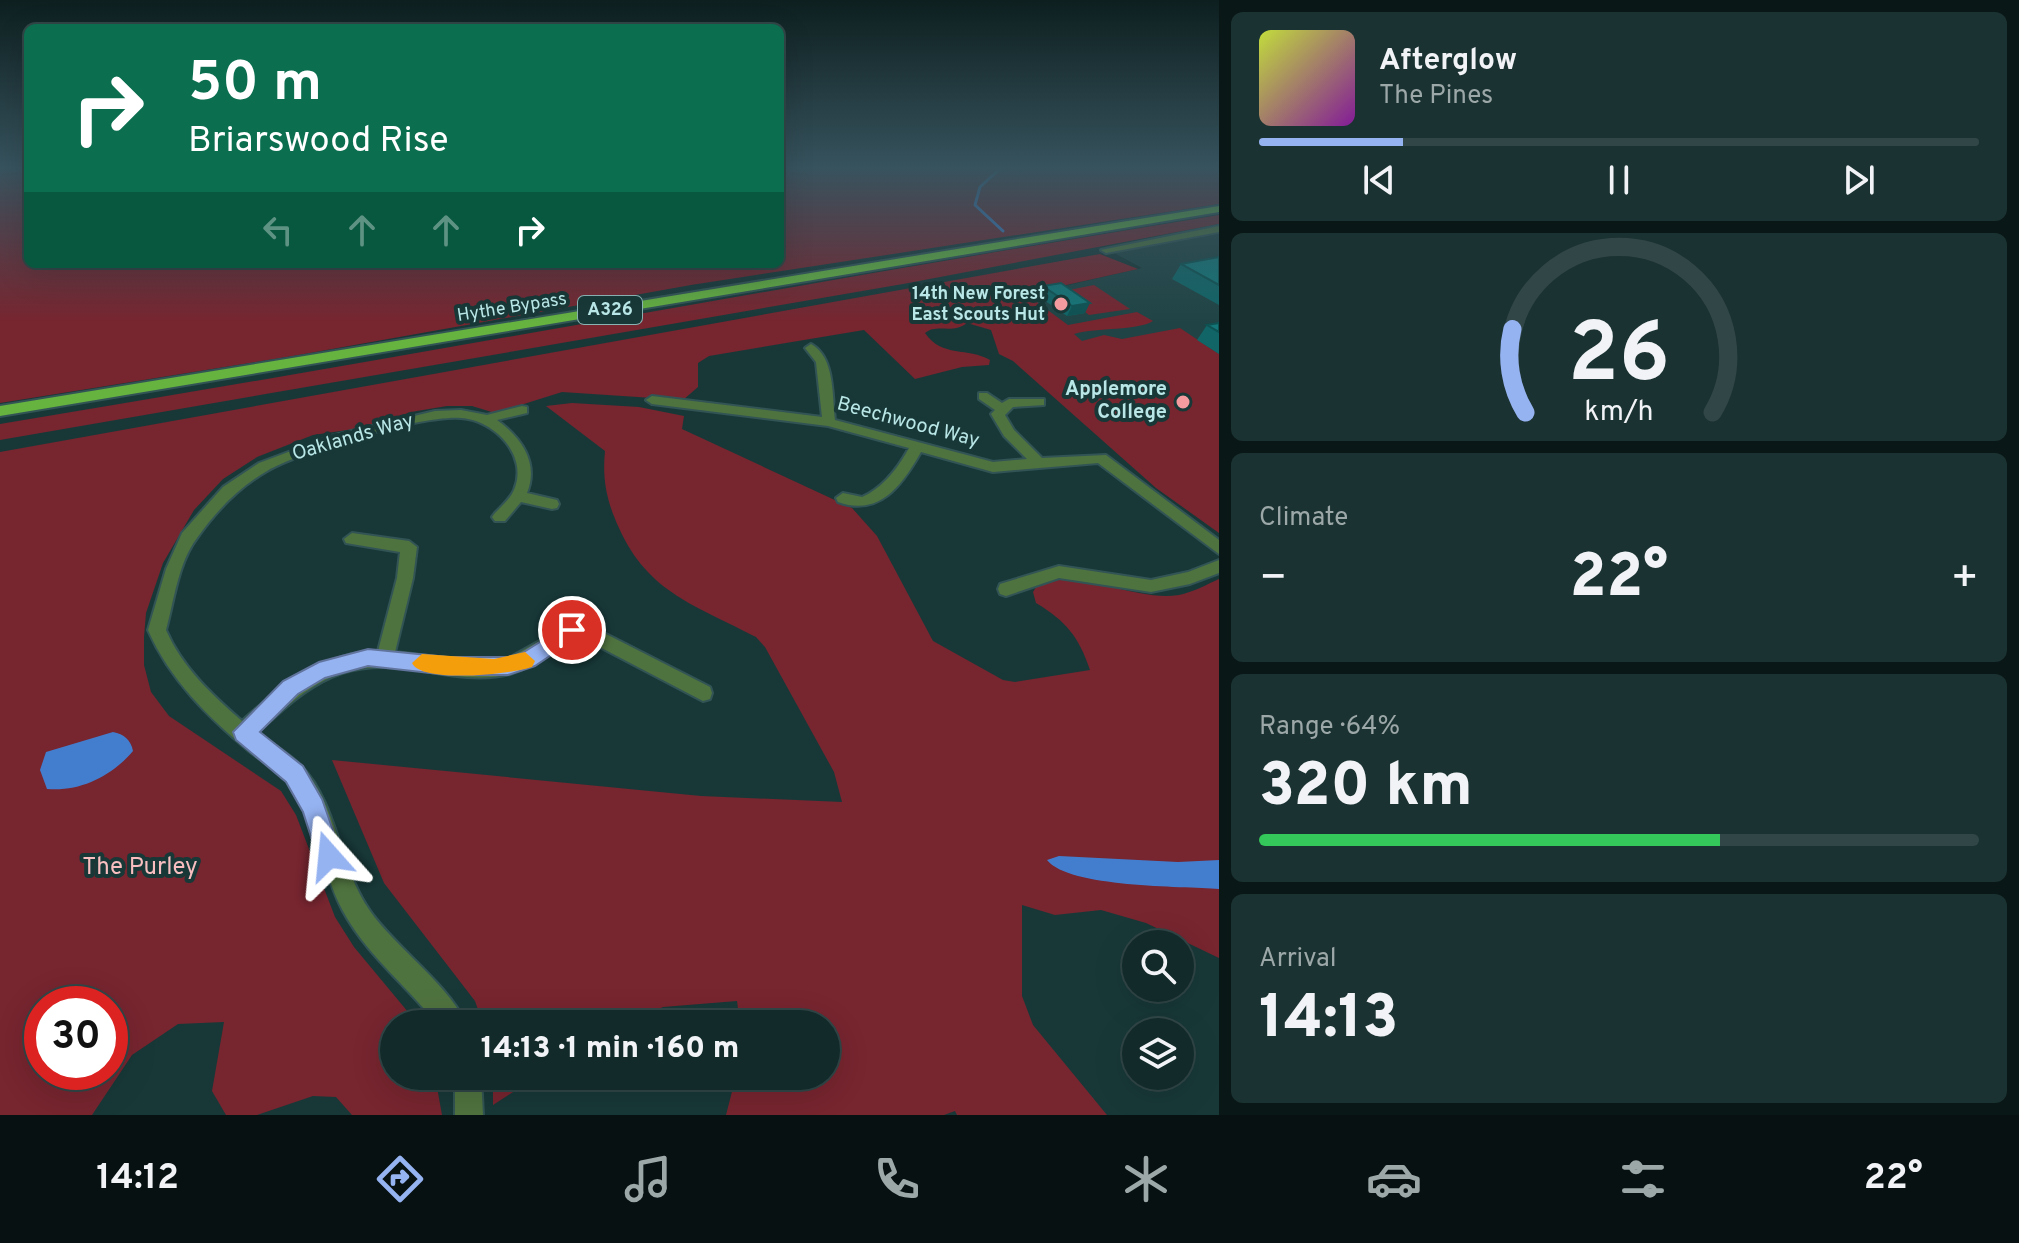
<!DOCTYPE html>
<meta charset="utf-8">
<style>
:root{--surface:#122a2a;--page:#1b3232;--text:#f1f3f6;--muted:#9ca7a8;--line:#314647;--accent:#95b2f1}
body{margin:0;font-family:Overpass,sans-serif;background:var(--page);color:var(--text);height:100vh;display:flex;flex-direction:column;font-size:30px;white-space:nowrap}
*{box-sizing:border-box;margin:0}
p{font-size:26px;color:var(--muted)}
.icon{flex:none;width:44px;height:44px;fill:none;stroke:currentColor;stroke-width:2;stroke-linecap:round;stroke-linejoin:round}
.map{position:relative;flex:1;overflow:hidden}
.details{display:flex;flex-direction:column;gap:12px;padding:12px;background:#0a1717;width:800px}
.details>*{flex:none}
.hud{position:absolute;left:24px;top:24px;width:760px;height:244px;border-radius:12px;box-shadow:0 8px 32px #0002,0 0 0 2px var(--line);background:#0b6e4f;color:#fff;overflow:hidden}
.buttons{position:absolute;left:1122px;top:930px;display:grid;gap:16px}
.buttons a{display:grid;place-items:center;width:72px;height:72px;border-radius:50%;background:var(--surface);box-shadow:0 8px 32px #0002,0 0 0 2px var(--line);font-size:40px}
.speed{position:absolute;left:24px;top:986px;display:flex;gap:16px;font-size:40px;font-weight:700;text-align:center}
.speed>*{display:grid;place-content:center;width:104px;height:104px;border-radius:50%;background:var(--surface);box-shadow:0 8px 32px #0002,0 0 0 2px var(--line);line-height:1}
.speed .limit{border:12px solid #d22;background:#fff;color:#111}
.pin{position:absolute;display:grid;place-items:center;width:68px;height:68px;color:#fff;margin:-34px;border:4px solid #fff;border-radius:50%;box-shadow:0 2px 8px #0007}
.me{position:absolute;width:88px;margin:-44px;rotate:342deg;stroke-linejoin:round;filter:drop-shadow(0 0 6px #0008)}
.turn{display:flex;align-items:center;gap:28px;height:168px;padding:0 32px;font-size:36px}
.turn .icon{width:104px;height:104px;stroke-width:2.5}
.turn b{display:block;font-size:56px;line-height:68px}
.lanes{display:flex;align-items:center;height:76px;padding:0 32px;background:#0003;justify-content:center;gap:40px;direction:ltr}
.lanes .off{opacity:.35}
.big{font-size:60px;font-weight:800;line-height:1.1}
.details .tile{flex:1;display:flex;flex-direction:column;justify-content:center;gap:12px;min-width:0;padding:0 28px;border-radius:12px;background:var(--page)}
.details .dial{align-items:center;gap:0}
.dial svg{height:208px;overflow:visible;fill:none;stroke:var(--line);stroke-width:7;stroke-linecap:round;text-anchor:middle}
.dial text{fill:var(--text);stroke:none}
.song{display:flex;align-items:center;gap:24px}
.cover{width:96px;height:96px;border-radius:12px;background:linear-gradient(135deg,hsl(70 70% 55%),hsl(290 70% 35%))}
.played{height:8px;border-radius:4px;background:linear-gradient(90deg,var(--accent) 20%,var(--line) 20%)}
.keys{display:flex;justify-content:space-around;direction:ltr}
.heat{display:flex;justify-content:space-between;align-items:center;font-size:44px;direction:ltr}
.charge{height:12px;border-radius:6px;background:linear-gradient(90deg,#34c759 64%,var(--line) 0)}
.trip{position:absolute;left:380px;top:1010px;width:460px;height:80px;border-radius:40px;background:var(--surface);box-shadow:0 8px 32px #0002,0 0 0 2px var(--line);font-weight:800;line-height:80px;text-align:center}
.dock{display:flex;height:128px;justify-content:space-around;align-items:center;background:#071111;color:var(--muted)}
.dock .icon{width:56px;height:56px}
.dock .selected{color:var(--accent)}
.dock b{font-size:36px;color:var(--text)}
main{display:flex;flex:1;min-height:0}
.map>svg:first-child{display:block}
.built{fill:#204445}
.green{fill:#77252f;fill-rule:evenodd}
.water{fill:#437ece}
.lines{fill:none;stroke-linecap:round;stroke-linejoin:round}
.stream{stroke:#437ece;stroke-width:3}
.street-casing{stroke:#325454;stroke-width:4}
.primary-casing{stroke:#325454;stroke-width:4}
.street{fill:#4f733f;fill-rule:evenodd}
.primary{fill:#66b340;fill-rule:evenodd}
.wall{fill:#116567}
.shaded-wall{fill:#0e5354}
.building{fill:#147678;stroke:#0e5354;stroke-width:2}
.route{fill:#95b2f1;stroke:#61749d;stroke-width:2}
.slow{fill:#f59e0b}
.poi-dot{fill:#f49b9f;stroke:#183838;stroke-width:3}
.labels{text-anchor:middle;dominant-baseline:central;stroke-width:8;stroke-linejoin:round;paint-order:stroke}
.far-poi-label{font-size:18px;font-weight:bold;fill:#b9e6e6;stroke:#183838;text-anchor:end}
.far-street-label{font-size:18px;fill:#b9e6e6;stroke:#183838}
.shield{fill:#183838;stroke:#89b2b2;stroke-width:2}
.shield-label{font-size:18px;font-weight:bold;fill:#b9e6e6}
.poi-label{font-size:20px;font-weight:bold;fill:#b9e6e6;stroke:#183838;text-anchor:end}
.street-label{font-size:20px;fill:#b9e6e6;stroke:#183838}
.near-park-label{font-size:24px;fill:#f9bfc0;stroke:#183838}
</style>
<main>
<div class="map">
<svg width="1219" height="1115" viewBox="0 0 1219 1115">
<rect width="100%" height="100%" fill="#183838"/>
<path class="built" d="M1219 234V462L1008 299 1142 268 1114 253Z"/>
<path class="green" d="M0 167H28V264H780V167H1219V204L691 285 293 356 0 403Z
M1219 215V224L903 284 0 440V424C407 357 812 281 1219 215Z
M1100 254 1138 269 1026 294 1068 325 1137 312 1153 321C1137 331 1098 327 1074 334L1082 341 1104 335 1122 339 1180 328 1219 354V533L1156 488 1013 361 999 354 991 330 967 323C951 335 938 323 925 333 942 358 968 347 990 360L989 365 962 367 915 379 864 330 709 356 698 363V387L683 400 562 392 495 413 472 406H447L411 412 368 427 313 435 257 457 223 479 194 510 163 563 146 613 144 637V665L151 692 169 716 281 791 296 815 335 917 354 947 418 1024H394V1076H435L442 1115H352L336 1097 313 1096 257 1115H226L212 1091 224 1022 178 1024 132 1055 92 1115H0V452ZM42 1004H110V1072H42Z
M1094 285 1130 309 1089 315 1059 292Z
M572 403 639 407 684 416 682 429 852 508 877 536 933 641 1003 680 1015 682 1090 670C1079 637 1066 621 1036 603L1033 592 1038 584C1083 567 1132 602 1179 595 1193 592 1206 585 1219 579V958L1146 923 1101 910 1055 915 1022 905V996L1033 1025 1107 1115H957L955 1111 944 1115H726L736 1076H826V1024H740L737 1001 663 1007 625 1024H483L475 1001 384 883 332 760 701 796 842 802 834 772 765 647 756 637C697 606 648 593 619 528 607 502 602 480 605 451L546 406Z
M493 1076H538L493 1105Z"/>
<path class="water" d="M113 732C124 734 131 740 133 751 112 776 80 792 47 789L40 770 46 752Z
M1059 856 1178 862 1219 860V889C1182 886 1069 888 1047 860Z"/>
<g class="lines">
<path class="stream" d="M1002 167 980 187 975 205 1003 231"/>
<g class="street-casing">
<path id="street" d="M1219 226V232L1106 253 1101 250Z
M811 344C835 357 832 395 835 420L993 462 1027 459 1004 436 991 414 995 410 979 399V393H987L1002 403 1009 399H1044V405L1013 407 1005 415 1014 430 1042 458 1106 455 1219 540V554L1098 463 993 472 921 452C902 485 880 517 838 502L836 498 843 493 862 497C883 488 898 468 909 448L828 426 652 404 646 400 652 396 822 417 816 362 805 348Z
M522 406 527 407V413L497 420C522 438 539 463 527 493L557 500 559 504 557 508 552 509 521 502 505 521H495L492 517 495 513C502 506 510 499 514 490 529 455 494 420 461 418 422 415 301 451 267 471 239 487 216 511 197 538 178 563 174 601 166 630 182 667 212 695 242 721 282 685 322 653 378 651L397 578 400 552 346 543 344 539 352 533 409 541 417 547 413 578 395 652 463 660 509 658 572 623 606 634 710 687 712 693 710 699 703 701 594 644 573 638C551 649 534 667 510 674 483 681 452 676 425 671 344 657 314 680 257 733 271 744 289 753 301 766 337 803 340 869 370 911 395 947 451 987 466 1024H437C407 986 366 954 343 911 321 871 318 817 288 781 278 769 261 761 249 751 208 717 170 680 148 630L166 569 182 533 223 487 259 463 331 436 435 411 461 410 487 415Z
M1219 560V573L1190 584 1151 592 1059 578 1006 596 1000 594 998 589 1000 584 1059 566 1151 580 1188 572Z
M455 1076H481L483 1115H455Z"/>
</g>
<g class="primary-casing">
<path id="primary" d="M1219 206V212L0 416V406Z"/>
</g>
<use href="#street" class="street"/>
<use href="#primary" class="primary"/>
</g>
<path class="wall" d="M1219 257V305L1172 279 1181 264Z
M1043 286 1085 313 1067 316 1038 296Z
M1219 323V354L1197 340 1207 325Z"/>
<path class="shaded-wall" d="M1090 303 1085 313 1067 316 1072 306Z"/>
<path class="building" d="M1219 257V285L1181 264Z
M1061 283 1090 303 1072 306 1043 286Z
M1219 323V332L1207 325Z"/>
<linearGradient id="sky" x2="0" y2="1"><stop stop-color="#0d1f1f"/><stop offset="0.52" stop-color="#37535e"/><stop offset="1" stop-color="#37535e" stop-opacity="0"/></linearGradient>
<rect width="1219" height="323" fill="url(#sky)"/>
<path class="route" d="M572 622 579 624 582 630 579 636 535 666 508 675H448L368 666 325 678 298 694 260 732 303 766 322 799 342 856 338 865 329 869 320 865 303 812 286 782 236 740 233 732 283 681 319 662 368 649 448 657H508L522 653Z"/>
<path class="slow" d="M525 652 535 661 532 667C511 674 422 684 412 663L422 654 494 659Z"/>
<g class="poi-dot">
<circle cx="1061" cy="304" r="8"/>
<circle cx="1183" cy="402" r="8"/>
</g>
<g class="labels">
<g class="far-poi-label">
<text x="1045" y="294">14th New Forest<tspan x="1045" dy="21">East Scouts Hut</tspan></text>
</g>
<g class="far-street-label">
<text transform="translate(512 308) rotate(-9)">Hythe Bypass</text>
</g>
<rect class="shield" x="578" y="296" width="64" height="28" rx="6"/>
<g class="shield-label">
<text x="610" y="310">A326</text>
</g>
<g class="poi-label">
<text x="1167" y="390">Applemore<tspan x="1167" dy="23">College</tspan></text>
</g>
<g class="street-label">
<text transform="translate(908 423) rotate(15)">Beechwood Way</text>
<text transform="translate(353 438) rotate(-16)">Oaklands Way</text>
</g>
<g class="near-park-label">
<text x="140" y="868">The Purley</text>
</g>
</g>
</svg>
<div class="buttons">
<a><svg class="icon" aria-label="search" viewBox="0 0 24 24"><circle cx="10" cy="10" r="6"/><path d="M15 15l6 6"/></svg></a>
<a><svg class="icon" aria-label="layers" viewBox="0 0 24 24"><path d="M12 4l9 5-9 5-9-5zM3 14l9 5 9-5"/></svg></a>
</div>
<div class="speed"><div class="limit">30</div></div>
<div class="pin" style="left:572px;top:630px;background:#d93025"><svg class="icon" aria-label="arrive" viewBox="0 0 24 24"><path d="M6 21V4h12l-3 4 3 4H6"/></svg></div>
<svg class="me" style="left:329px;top:856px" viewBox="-20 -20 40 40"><path d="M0-17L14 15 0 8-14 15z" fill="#95b2f1" stroke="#fff" stroke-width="4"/></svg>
<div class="trip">14:13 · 1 min · 160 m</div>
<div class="hud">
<div class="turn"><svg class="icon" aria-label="right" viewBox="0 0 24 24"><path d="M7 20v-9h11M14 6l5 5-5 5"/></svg><div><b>50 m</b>Briarswood Rise</div></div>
<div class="lanes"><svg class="icon off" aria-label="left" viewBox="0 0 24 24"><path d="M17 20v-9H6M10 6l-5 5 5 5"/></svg><svg class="icon off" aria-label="ahead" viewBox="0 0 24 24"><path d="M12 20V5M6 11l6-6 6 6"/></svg><svg class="icon off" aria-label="ahead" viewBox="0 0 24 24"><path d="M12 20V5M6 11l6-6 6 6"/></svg><svg class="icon" aria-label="right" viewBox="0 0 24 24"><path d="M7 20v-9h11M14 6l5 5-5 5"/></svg></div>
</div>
</div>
<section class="details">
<div class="tile">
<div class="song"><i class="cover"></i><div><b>Afterglow</b><p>The Pines</p></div></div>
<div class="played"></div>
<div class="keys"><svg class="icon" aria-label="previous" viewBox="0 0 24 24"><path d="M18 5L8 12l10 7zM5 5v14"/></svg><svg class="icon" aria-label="pause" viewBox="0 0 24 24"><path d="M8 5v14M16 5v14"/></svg><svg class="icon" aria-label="next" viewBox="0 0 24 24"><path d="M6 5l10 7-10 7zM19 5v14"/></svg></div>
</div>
<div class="tile dial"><svg viewBox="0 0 100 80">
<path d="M14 69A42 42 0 1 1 86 69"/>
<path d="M14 69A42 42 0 0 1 9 37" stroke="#95b2f1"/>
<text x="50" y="56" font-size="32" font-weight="700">26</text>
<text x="50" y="72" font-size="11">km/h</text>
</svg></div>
<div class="tile"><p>Climate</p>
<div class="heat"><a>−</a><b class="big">22°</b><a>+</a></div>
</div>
<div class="tile"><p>Range · 64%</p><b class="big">320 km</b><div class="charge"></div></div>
<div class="tile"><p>Arrival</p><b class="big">14:13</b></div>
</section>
</main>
<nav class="dock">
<b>14:12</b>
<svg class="icon selected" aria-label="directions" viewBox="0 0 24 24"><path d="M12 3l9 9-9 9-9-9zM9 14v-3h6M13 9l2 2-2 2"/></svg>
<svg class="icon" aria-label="music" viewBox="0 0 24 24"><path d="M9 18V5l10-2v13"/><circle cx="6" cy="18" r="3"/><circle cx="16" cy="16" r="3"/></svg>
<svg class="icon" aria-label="phone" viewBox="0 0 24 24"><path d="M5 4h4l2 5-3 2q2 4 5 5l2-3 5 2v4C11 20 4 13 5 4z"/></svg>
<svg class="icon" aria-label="climate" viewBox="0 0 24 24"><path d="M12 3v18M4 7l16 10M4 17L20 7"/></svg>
<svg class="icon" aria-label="car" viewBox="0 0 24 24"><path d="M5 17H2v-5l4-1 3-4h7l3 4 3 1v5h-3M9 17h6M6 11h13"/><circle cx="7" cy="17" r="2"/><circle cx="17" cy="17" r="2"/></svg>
<svg class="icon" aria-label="filters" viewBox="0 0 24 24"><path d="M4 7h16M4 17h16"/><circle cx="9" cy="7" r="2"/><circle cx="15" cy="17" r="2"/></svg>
<b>22°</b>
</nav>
